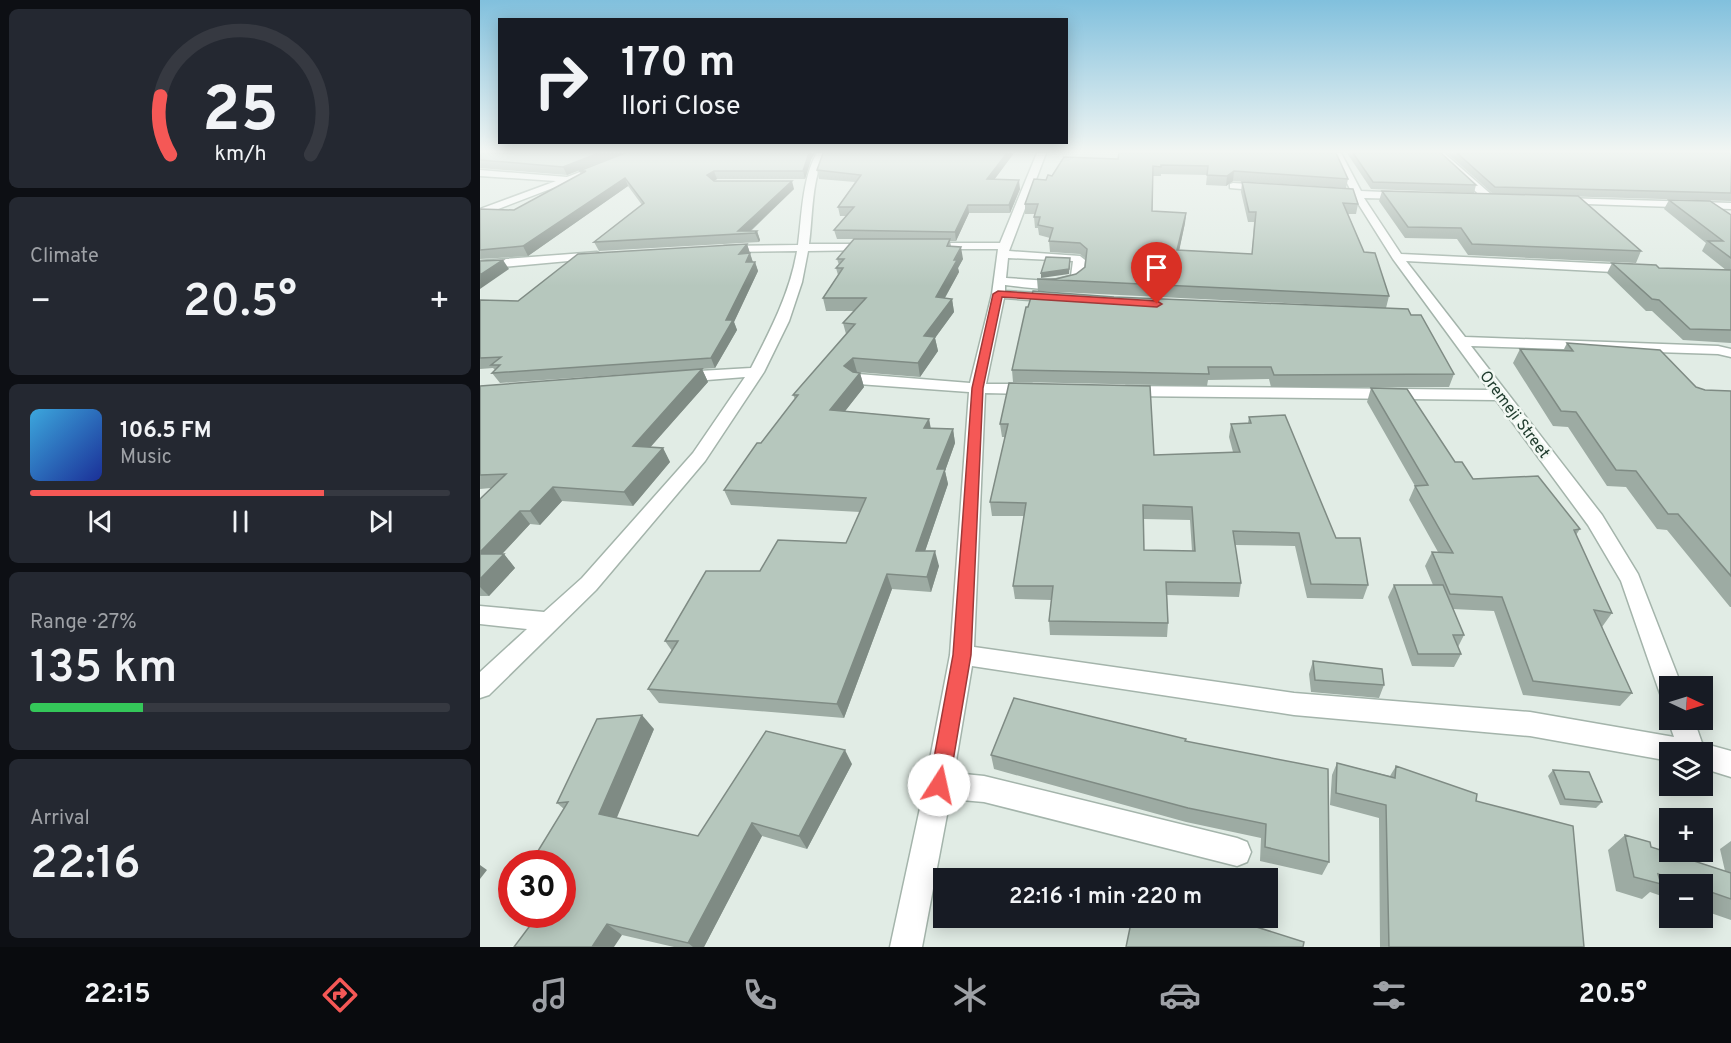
<!DOCTYPE html>
<meta charset="utf-8">
<style>
:root{--surface:#171b24;--page:#242831;--text:#f1f3f6;--muted:#9ea1a6;--line:#363941;--accent:#f55856}
body{margin:0;font-family:Overpass,sans-serif;background:var(--page);color:var(--text);height:100vh;display:flex;flex-direction:column;font-size:22px;white-space:nowrap}
*{box-sizing:border-box;margin:0}
p{font-size:20px;color:var(--muted)}
.icon{flex:none;width:33px;height:33px;fill:none;stroke:currentColor;stroke-width:2;stroke-linecap:round;stroke-linejoin:round}
.map{position:relative;flex:1;overflow:hidden}
.details{display:flex;flex-direction:column;gap:9px;padding:9px;background:#0d0f14;width:480px}
.details>*{flex:none}
.top-card{position:absolute;left:18px;top:18px;width:570px;height:126px;border-radius:0px;box-shadow:0 3px 15px #0003;background:#171b24;color:var(--text);overflow:hidden}
.needle{width:39px;rotate:94deg}
.buttons{position:absolute;left:1179px;top:676px;display:grid;gap:12px}
.buttons a{display:grid;place-items:center;width:54px;height:54px;border-radius:0px;background:var(--surface);box-shadow:0 3px 15px #0003;font-size:30px}
.speed{position:absolute;left:18px;top:850px;display:flex;gap:12px;font-size:30px;font-weight:700;text-align:center}
.speed>*{display:grid;place-content:center;width:78px;height:78px;border-radius:50%;background:var(--surface);box-shadow:0 3px 15px #0003;line-height:1}
.speed .limit{border:9px solid #d22;background:#fff;color:#111}
.pin{position:absolute;display:grid;place-items:center;width:51px;height:51px;color:#fff;margin:-62px -26px;border-radius:50% 50% 50% 0;rotate:-45deg;box-shadow:0 0 6px #0007}
.pin .icon{rotate:45deg}
.me{position:absolute;width:66px;margin:-33px;rotate:10deg;stroke-linejoin:round;filter:drop-shadow(0 0 4px #0008)}
.turn{display:flex;align-items:center;gap:21px;height:126px;padding:0 24px;font-size:27px}
.turn .icon{width:78px;height:78px;stroke-width:2.5}
.turn b{display:block;font-size:42px;line-height:51px}
.big{font-size:45px;font-weight:600;line-height:1.1}
.details .tile{flex:1;display:flex;flex-direction:column;justify-content:center;gap:9px;min-width:0;padding:0 21px;border-radius:9px;background:var(--page)}
.details .dial{align-items:center;gap:0}
.dial svg{height:156px;overflow:visible;fill:none;stroke:var(--line);stroke-width:7;stroke-linecap:round;text-anchor:middle}
.dial text{fill:var(--text);stroke:none}
.song{display:flex;align-items:center;gap:18px}
.cover{width:72px;height:72px;border-radius:9px;background:linear-gradient(135deg,hsl(200 70% 55%),hsl(230 70% 35%))}
.played{height:6px;border-radius:3px;background:linear-gradient(90deg,var(--accent) 70%,var(--line) 70%)}
.keys{display:flex;justify-content:space-around;direction:ltr}
.heat{display:flex;justify-content:space-between;align-items:center;font-size:33px;direction:ltr}
.charge{height:9px;border-radius:4px;background:linear-gradient(90deg,#34c759 27%,var(--line) 0)}
.trip{position:absolute;left:453px;top:868px;width:345px;height:60px;border-radius:0px;background:var(--surface);box-shadow:0 3px 15px #0003;font-weight:600;line-height:60px;text-align:center}
.dock{display:flex;height:96px;justify-content:space-around;align-items:center;background:#090b0e;color:var(--muted)}
.dock .icon{width:42px;height:42px}
.dock .selected{color:var(--accent)}
.dock b{font-size:27px;color:var(--text)}
main{display:flex;flex:1;min-height:0}
.map>svg:first-child{display:block}
.lines{fill:none;stroke-linecap:round;stroke-linejoin:round}
.minor-casing{stroke:#a4b4ab;stroke-width:3}
.minor{fill:#fff;fill-rule:evenodd}
.wall{fill:#9daba3;fill-rule:evenodd}
.shaded-wall{fill:#7f8b84}
.building{fill:#b6c7bd;stroke:#7f8b84;stroke-width:1.5;fill-rule:evenodd}
.route{fill:#f55856;stroke:#9f3938;stroke-width:1.5}
.labels{text-anchor:middle;dominant-baseline:central;stroke-width:5;stroke-linejoin:round;paint-order:stroke}
.street-label{font-size:16px;fill:#213d2f;stroke:#f2f8f3}
</style>
<main>
<section class="details">
<div class="tile dial"><svg viewBox="0 0 100 80">
<path d="M14 69A42 42 0 1 1 86 69"/>
<path d="M14 69A42 42 0 0 1 9 39" stroke="#f55856"/>
<text x="50" y="56" font-size="32" font-weight="700">25</text>
<text x="50" y="72" font-size="11">km/h</text>
</svg></div>
<div class="tile"><p>Climate</p>
<div class="heat"><a>−</a><b class="big">20.5°</b><a>+</a></div>
</div>
<div class="tile">
<div class="song"><i class="cover"></i><div><b>106.5 FM</b><p>Music</p></div></div>
<div class="played"></div>
<div class="keys"><svg class="icon" aria-label="previous" viewBox="0 0 24 24"><path d="M18 5L8 12l10 7zM5 5v14"/></svg><svg class="icon" aria-label="pause" viewBox="0 0 24 24"><path d="M8 5v14M16 5v14"/></svg><svg class="icon" aria-label="next" viewBox="0 0 24 24"><path d="M6 5l10 7-10 7zM19 5v14"/></svg></div>
</div>
<div class="tile"><p>Range · 27%</p><b class="big">135 km</b><div class="charge"></div></div>
<div class="tile"><p>Arrival</p><b class="big">22:16</b></div>
</section>
<div class="map">
<svg width="1251" height="947" viewBox="0 0 1251 947">
<rect width="100%" height="100%" fill="#e1ece5"/>
<g class="lines">
<g class="minor-casing">
<path id="minor" d="M151 153H164L0 216V209L76 181 0 176V170L87 177Z
M337 153H346C331 178 333 216 329 244H393L399 247 393 250 328 251 322 282 309 321 284 372 225 461 116 590 9 695 0 698V672L47 629 0 624V606L64 612 102 578 213 453 265 377 202 382 194 377 202 372 271 368C290 331 310 293 317 251L244 252 238 249 244 246 318 245C322 216 322 178 337 153Z
M557 153H566L529 251 600 256 605 260 603 278C585 296 548 287 525 285V291L576 294 582 298 576 302 524 298 506 384H552L560 389 552 394 505 393 494 647 814 693 1050 712 1194 737 1188 720 1190 718V720H1214L1222 743 1251 751V777L1222 768V753H1190V761L1050 736 814 715 492 666 474 773 504 776 757 838 767 842 771 852 767 862 757 866 504 802 470 799 442 947H410L445 785 470 655 489 392 378 384 370 379 378 374 490 383 512 294 518 249H451L445 246 451 243H520ZM528 258 593 261 591 276 569 281 526 278Z
M852 153H861L881 191 925 193 930 196 925 199 884 198 921 254 1152 265 1158 269 1152 273 926 261 985 337 1238 346 1251 349V357L1238 354 991 346 1122 515 1158 574 1202 687H1190V699L1181 696 1178 688 1141 581 1108 525 1016 400 646 396 638 391 646 386 1009 390 913 259 874 197 864 194 871 191Z
M954 153H964L1014 197V201H1006Z
M753 183 785 185 790 188 785 191 750 188V184Z
M1082 198 1251 203V209L1078 203V199Z
M117 252 121 254V258L0 269V261Z"/>
</g>
<use href="#minor" class="minor"/>
</g>
<path class="wall" d="M0 153H144L87 175 0 168Z
M343 153H534L514 180 540 189 530 213H489L476 241H470L471 246 483 259 478 268 479 272 465 298 472 299 474 312 455 338 458 351 440 377 377 372 380 373 384 387 365 411 449 419 450 428 473 429 475 443 465 471 468 484 445 551 459 566 451 592 412 589 364 718 179 703 168 689 192 651 185 641 280 571 366 543 380 512 251 505 244 490 315 399 313 395 366 334 363 323 374 311H346L343 298 358 275 356 268 359 265 357 259 383 239H357L354 230 366 216H360L358 207 375 182 339 179 337 170Z
M639 153 868 179 866 188 753 181 746 186 726 185 727 175 681 174V176H673L672 211 706 213 705 223 699 250 772 254 774 222H768L761 192 762 182 878 204 876 214H868L884 252 909 296 906 308 558 291 557 279H576L596 274 605 267 606 259 600 254 570 252 569 241 570 238 559 235 558 228H555L554 217 555 214H545V204L566 180 572 176 638 159Z
M867 153H961L996 185 994 193 891 189Z
M967 153H1251V201L1013 194Z
M331 160 325 179H237L234 181 314 189 271 231H277L280 240 279 242 119 251 114 242 162 205 148 186 48 256 0 259V209L34 210 101 174 99 171Z
M902 191 1161 251 1156 263 988 255 977 239 925 238 899 201Z
M1189 200 1251 215V343L1203 340 1172 311H1166L1127 273 1132 263 1179 268 1246 270 1222 251 1226 243 1184 209Z
M267 244 273 262H275L278 271 254 322 257 330 235 368 20 383 12 373 15 370 13 368 0 369V300L38 301Z
M634 297 931 315 974 374 969 387H791L789 379 728 380 727 386 533 382 532 370Z
M1087 343 1216 387 1225 390 1251 391V607H1250L1187 530 1177 529 1146 487 1127 486 1088 427 1073 426 1033 363 1040 349 1083 351Z
M222 369 228 382 170 447 183 448 190 462 153 506 82 501 60 525 50 524 22 554H24L35 568 9 596H0V499L11 488 0 489V386Z
M529 383 674 455 753 452 749 437 751 424 768 423 769 417 856 538 888 585 883 599 827 598 815 546 755 545 761 583 759 597 687 595 688 623 687 637 570 635 569 621 571 600 535 599 533 586 544 516H512L510 502 525 437H522L520 424ZM664 519 710 520 712 551 664 550Z
M891 388 993 479 1100 529 1096 535 1132 613 1122 627 1152 693 1140 706 1043 695 1014 611 973 609 984 635 978 647 981 654 974 667 932 666 908 597 914 585H953L945 566 952 552H958L929 500 935 486 887 402Z
M833 661 904 685 899 698 831 692 829 674Z
M174 729 136 818 218 836 372 764 327 849 282 836 224 947H194L142 935 82 915 84 809 77 803Z
M705 741 849 862 842 875 780 861 781 838 706 822 514 769 511 755Z
M857 763 910 776 916 766 996 801 1104 947H900L899 818 850 805 852 775Z
M1073 770 1122 802 1116 808 1080 805 1068 776Z
M1145 835 1171 847 1245 871 1240 849 1251 841V920L1222 910V885H1190V899L1170 892 1162 899 1136 891 1128 850Z"/>
<path class="shaded-wall" d="M119 153H144L87 175 83 167Z
M329 153H335L331 160 325 179 323 171Z
M527 153H534L508 188 507 179Z
M234 171 237 179 230 183 227 175Z
M754 171 753 181 746 186 747 176Z
M145 178 148 186 48 256 43 246Z
M539 180 540 189 530 213 529 205Z
M312 181 314 189 268 233 258 231Z
M488 205 489 213 476 241 475 232Z
M706 213 705 223 697 261V250Z
M277 231 280 240 279 242 275 233Z
M267 244 273 263 269 272 259 254Z
M481 247 483 259 478 268 479 272 458 310 456 297Z
M590 258 589 274 561 278V273Z
M23 260 29 269 0 289V275Z
M275 262 278 271 254 322 257 330 235 368 231 358 246 320Z
M472 299 474 312 455 338 458 351 440 377 438 363 444 336Z
M373 358 377 372 368 380 364 366Z
M222 369 228 382 160 459 153 446Z
M380 373 384 387 355 424 350 410Z
M449 419 452 434 444 428Z
M473 429 475 443 465 471 468 484 440 566 436 551 457 469Z
M183 448 190 462 153 506 144 492Z
M73 487 82 501 60 525 50 511Z
M40 511 50 524 10 567 0 556V552Z
M455 551 459 566 451 592 447 577Z
M24 554 35 568 9 596 0 587V579Z
M407 574 412 589 364 718 357 704Z
M162 715 174 729 133 827 119 814Z
M365 750 372 764 327 849 319 836Z
M272 823 282 836 224 947H213L208 943Z
M0 865 7 870 0 879Z
M127 924 142 935 134 947H112Z"/>
<path class="building" d="M0 153H119L83 167 0 160Z
M145 153H329L323 171H234L227 175 234 181H312L258 231H277L275 233 114 242 164 203 145 178 43 246 0 250V209L34 210 106 171H99Z
M343 153H527L507 179 539 180 529 205H488L475 232 354 230 374 207H358L381 175 337 170Z
M639 153H856L868 179 754 171 747 176 727 175 728 166 681 165V167L673 166 672 211 706 213 697 250 772 254 776 212H769L762 182 873 189 878 204 863 203 884 252 895 253 909 296 557 279H576L596 274 605 267 607 249 600 243 569 241 573 228 558 225 560 217H554L558 204H545L554 179 566 180 568 175 572 176 584 157 638 159Z
M873 153H961L996 185 893 182Z
M977 153H1251V193L1015 187Z
M902 191 1098 196 1161 251 992 244 981 228 928 227Z
M1189 200 1230 201 1251 215V258L1228 241H1243Z
M374 239H470L467 246 481 247 474 260H477L456 297 472 299 444 336 455 337 438 363 373 358 364 366 373 372 380 373 350 410 449 419 444 428 473 429 457 469H465L436 551H455L447 577 407 574 357 704 168 689 198 641H185L226 571H280L298 540 366 543 386 498 244 490 277 443H281L318 395H313L375 324 363 323 386 298H343L363 268H356L364 259H357Z
M267 244 259 254 270 253 266 262H275L246 320H253L231 358 12 373 20 365H11L21 357 0 358V300L38 301 98 254Z
M566 257 590 258 589 269 561 273Z
M23 260 0 275V261Z
M1132 263 1176 265 1179 268 1251 270V330L1210 329 1179 300 1172 299Z
M553 291 634 297 928 309 931 315H941L974 374 794 375 791 367H728L729 374 532 370 546 307H548Z
M1087 343 1180 350 1216 387 1225 390 1251 391V576L1198 514H1188L1156 471 1136 470 1096 412 1081 411 1040 349 1093 351Z
M222 369 153 446 183 448 144 492 73 487 50 511H40L0 552V499L26 474 0 475V386Z
M529 383 670 386 674 455 760 452 751 424 771 423 769 417 805 415 856 538H880L888 585 831 584 819 533 753 531 761 583 686 582 688 623 569 621 573 586H533L546 503 510 502 528 424H520ZM663 505 712 507 715 551 664 550Z
M891 388 927 389 975 462H982L993 479 1058 476 1100 529 1094 530 1132 613 1114 610 1152 693 1053 681 1022 597 970 594 952 552 973 553 935 486 948 485Z
M0 554H24L0 579Z
M914 585H963L984 635H973L981 654H938Z
M833 661 902 669 904 685 835 680Z
M534 698 706 739 705 741 848 769 849 862 785 847 786 824 708 808 511 755Z
M162 715 119 814 218 836 286 731 365 750 319 836 272 823 208 943 127 924 112 947H34L58 915H82V864H50L88 802 77 803 117 719Z
M857 763 915 778 916 766 997 794 996 801 1093 826 1104 947H909L906 805 856 793Z
M1073 770 1109 772 1122 802 1085 799Z
M1145 835 1170 842 1171 847 1251 873V899L1222 889V885H1211L1178 874 1181 884 1154 877Z
M652 918H748L824 942 823 947H646Z"/>
<linearGradient id="sky" x2="0" y2="1"><stop stop-color="#81c0dd"/><stop offset="0.53" stop-color="#f2f6f3"/><stop offset="1" stop-color="#f2f6f3" stop-opacity="0"/></linearGradient>
<rect width="1251" height="286" fill="url(#sky)"/>
<path class="route" d="M518 291 677 301 682 304 677 307 522 297 503 388 491 655 469 785 466 792 459 795 452 792 449 785 473 655 492 388 513 294Z"/>
<g class="labels">
<g class="street-label">
<text transform="translate(1034 415) rotate(53)">Oremeji Street</text>
</g>
</g>
</svg>
<div class="buttons">
<a><svg class="needle" viewBox="-14 -14 28 28"><path d="M0-13l5 13h-10z" fill="#e53935"/><path d="M0 13l5-13h-10z" fill="#9ea1a6"/></svg></a>
<a><svg class="icon" aria-label="layers" viewBox="0 0 24 24"><path d="M12 4l9 5-9 5-9-5zM3 14l9 5 9-5"/></svg></a>
<a>+</a>
<a>−</a>
</div>
<div class="speed"><div class="limit">30</div></div>
<div class="pin" style="left:677px;top:304px;background:#d93025"><svg class="icon" aria-label="arrive" viewBox="0 0 24 24"><path d="M6 21V4h12l-3 4 3 4H6"/></svg></div>
<svg class="me" style="left:459px;top:785px" viewBox="-20 -20 40 40"><circle r="19" fill="#fff"/><path d="M0-13L10 11 0 6-10 11z" fill="#f55856"/></svg>
<div class="trip">22:16 · 1 min · 220 m</div>
<div class="top-card">
<div class="turn"><svg class="icon" aria-label="right" viewBox="0 0 24 24"><path d="M7 20v-9h11M14 6l5 5-5 5"/></svg><div><b>170 m</b>Ilori Close</div></div>
</div>
</div>
</main>
<nav class="dock">
<b>22:15</b>
<svg class="icon selected" aria-label="directions" viewBox="0 0 24 24"><path d="M12 3l9 9-9 9-9-9zM9 14v-3h6M13 9l2 2-2 2"/></svg>
<svg class="icon" aria-label="music" viewBox="0 0 24 24"><path d="M9 18V5l10-2v13"/><circle cx="6" cy="18" r="3"/><circle cx="16" cy="16" r="3"/></svg>
<svg class="icon" aria-label="phone" viewBox="0 0 24 24"><path d="M5 4h4l2 5-3 2q2 4 5 5l2-3 5 2v4C11 20 4 13 5 4z"/></svg>
<svg class="icon" aria-label="climate" viewBox="0 0 24 24"><path d="M12 3v18M4 7l16 10M4 17L20 7"/></svg>
<svg class="icon" aria-label="car" viewBox="0 0 24 24"><path d="M5 17H2v-5l4-1 3-4h7l3 4 3 1v5h-3M9 17h6M6 11h13"/><circle cx="7" cy="17" r="2"/><circle cx="17" cy="17" r="2"/></svg>
<svg class="icon" aria-label="filters" viewBox="0 0 24 24"><path d="M4 7h16M4 17h16"/><circle cx="9" cy="7" r="2"/><circle cx="15" cy="17" r="2"/></svg>
<b>20.5°</b>
</nav>
